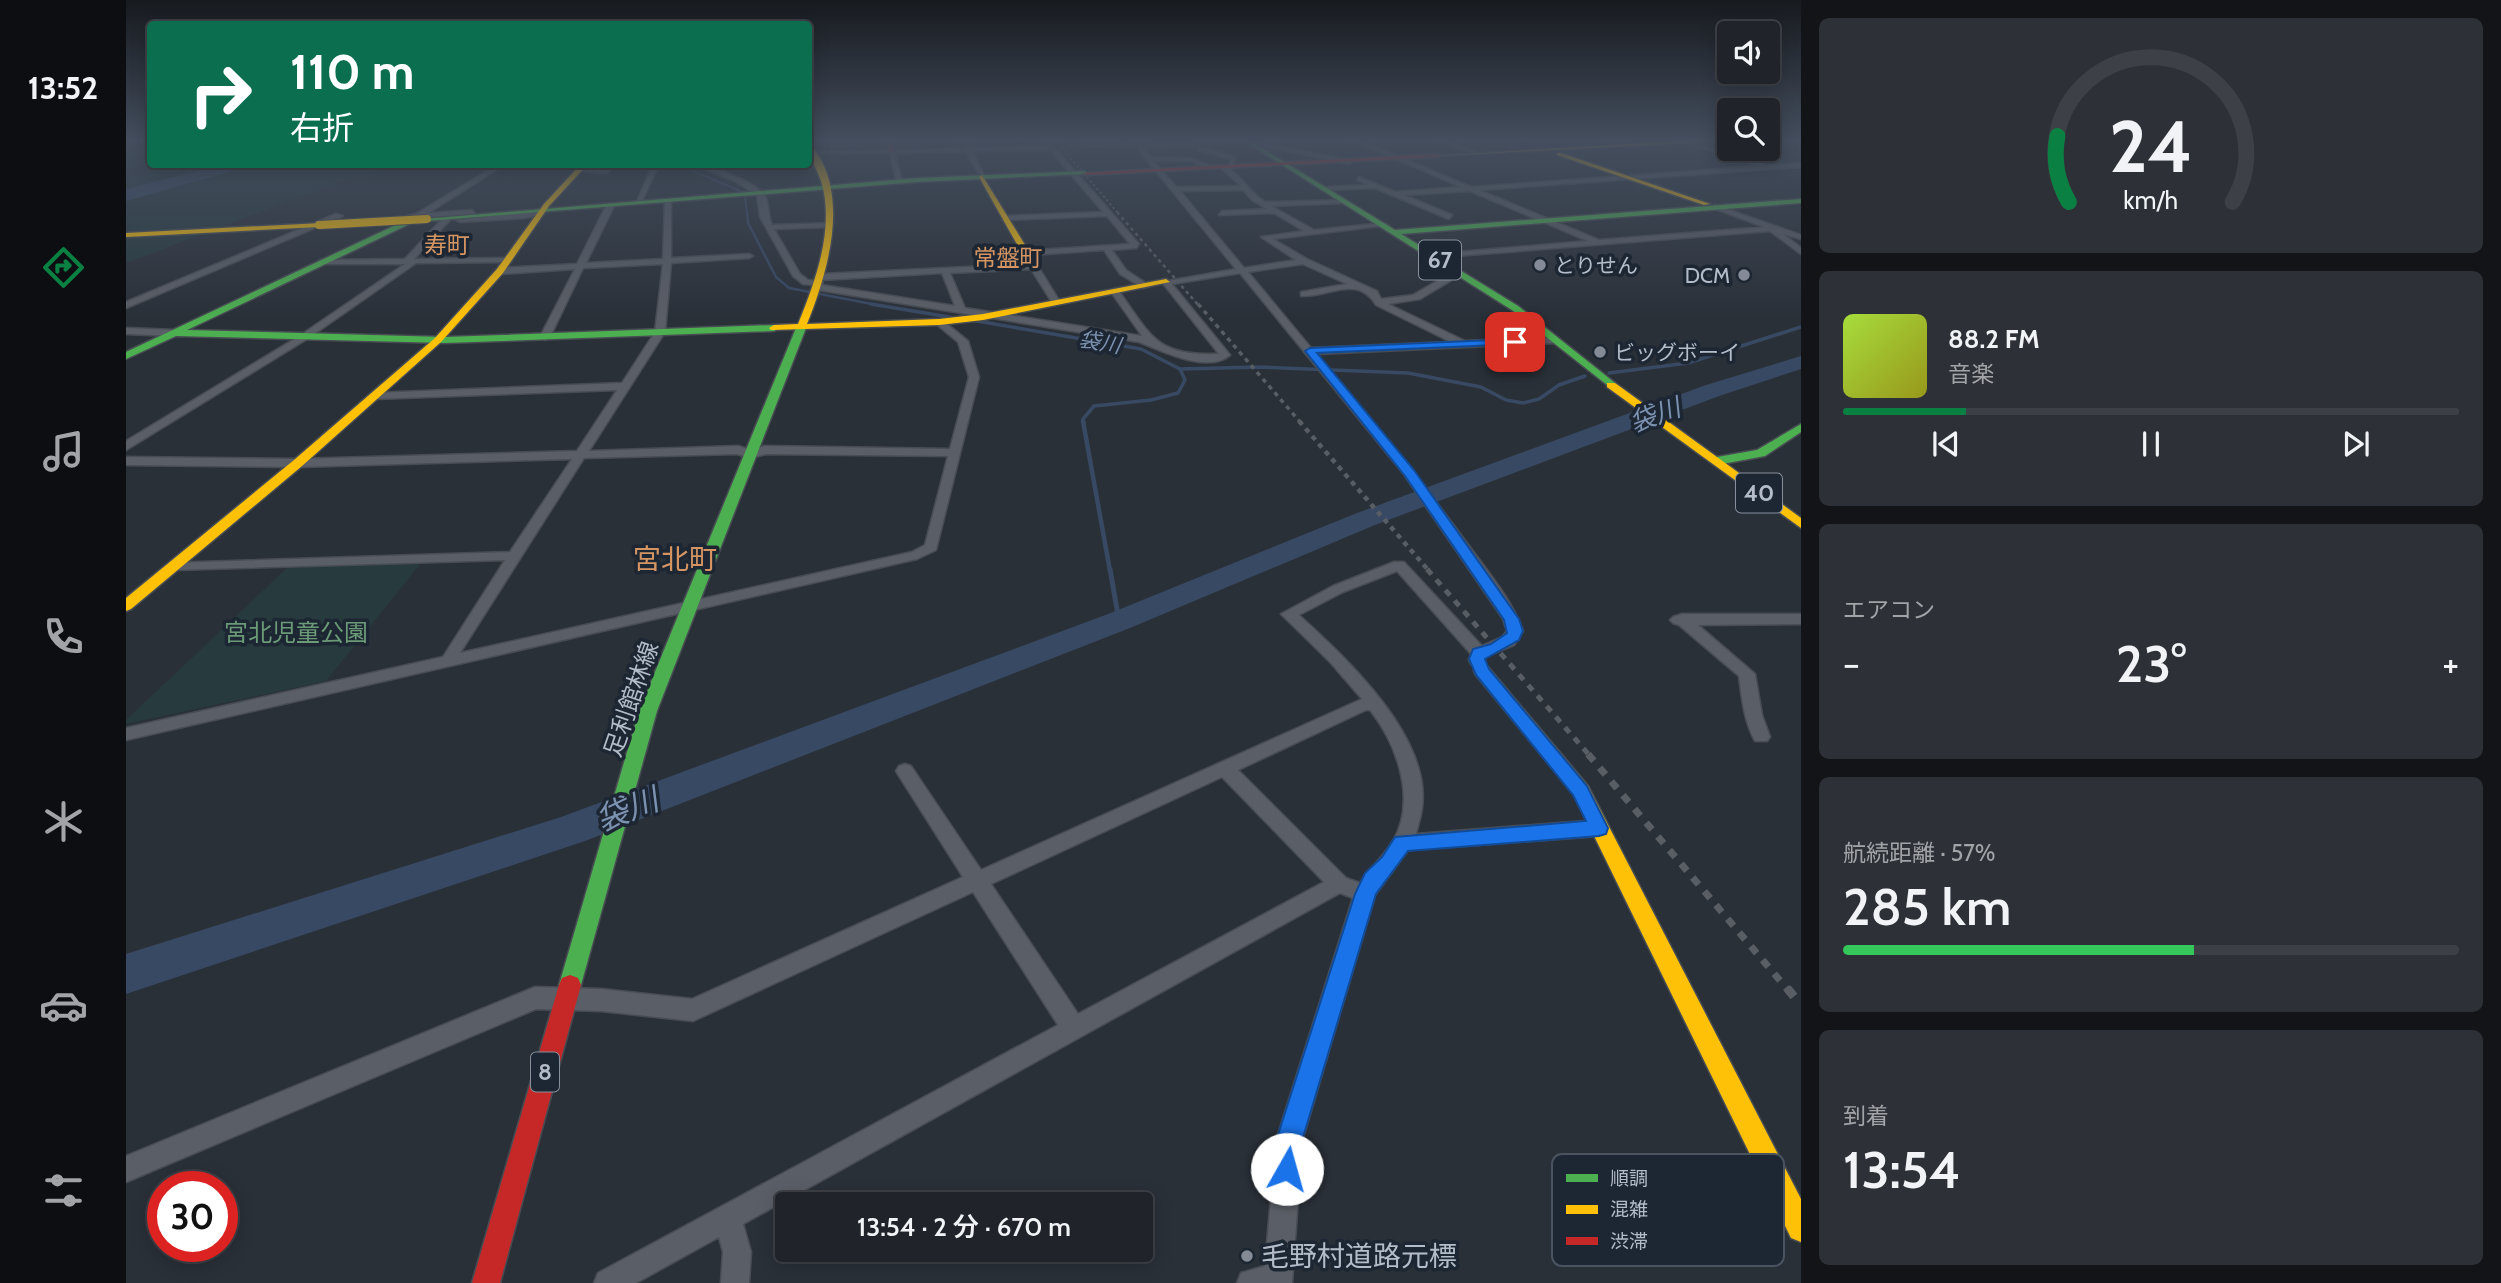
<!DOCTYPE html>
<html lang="ja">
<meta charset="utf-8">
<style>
:root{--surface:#20242a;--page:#2d3036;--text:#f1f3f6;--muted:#a2a4a8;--line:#3d4147;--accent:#0b8043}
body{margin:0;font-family:Cabin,"Noto Sans JP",sans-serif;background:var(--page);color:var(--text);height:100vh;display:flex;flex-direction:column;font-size:26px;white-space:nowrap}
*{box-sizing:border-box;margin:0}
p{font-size:23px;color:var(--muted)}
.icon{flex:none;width:38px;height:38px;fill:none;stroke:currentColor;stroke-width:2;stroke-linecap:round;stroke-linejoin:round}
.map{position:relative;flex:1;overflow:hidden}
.side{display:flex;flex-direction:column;gap:18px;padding:18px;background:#121417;width:700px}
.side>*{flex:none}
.banner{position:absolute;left:21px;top:21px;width:665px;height:147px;border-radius:7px;box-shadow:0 4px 18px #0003,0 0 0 2px var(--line);background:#0b6e4f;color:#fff;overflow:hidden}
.controls{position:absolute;left:1591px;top:21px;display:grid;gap:14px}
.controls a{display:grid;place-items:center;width:63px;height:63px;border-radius:7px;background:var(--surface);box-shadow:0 4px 18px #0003,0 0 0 2px var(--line);font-size:35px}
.speed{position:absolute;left:21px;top:1171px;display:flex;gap:14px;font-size:35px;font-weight:700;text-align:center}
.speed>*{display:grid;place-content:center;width:91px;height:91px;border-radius:50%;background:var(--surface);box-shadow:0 4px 18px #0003,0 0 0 2px var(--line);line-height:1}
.speed .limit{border:10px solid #d22;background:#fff;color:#111}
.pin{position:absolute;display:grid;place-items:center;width:60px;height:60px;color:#fff;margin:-30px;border-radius:14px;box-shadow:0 4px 10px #0006}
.me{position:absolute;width:77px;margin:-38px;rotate:7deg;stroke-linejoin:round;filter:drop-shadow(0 0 5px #0008)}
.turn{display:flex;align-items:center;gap:24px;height:147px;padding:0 28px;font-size:32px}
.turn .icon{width:91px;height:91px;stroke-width:2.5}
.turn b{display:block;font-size:49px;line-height:60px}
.big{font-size:52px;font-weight:600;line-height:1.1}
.side .tile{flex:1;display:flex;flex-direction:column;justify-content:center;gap:10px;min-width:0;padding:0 24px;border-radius:10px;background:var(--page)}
.side .dial{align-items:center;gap:0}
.dial svg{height:182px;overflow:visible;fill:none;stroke:var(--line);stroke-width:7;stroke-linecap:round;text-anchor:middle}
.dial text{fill:var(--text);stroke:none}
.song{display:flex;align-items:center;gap:21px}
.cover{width:84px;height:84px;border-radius:10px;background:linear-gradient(135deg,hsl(80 70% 55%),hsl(60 70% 35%))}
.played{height:7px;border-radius:4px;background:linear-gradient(90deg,var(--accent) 20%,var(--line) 20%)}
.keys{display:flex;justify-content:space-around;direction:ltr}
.heat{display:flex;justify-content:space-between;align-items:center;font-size:38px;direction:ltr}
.charge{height:10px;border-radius:5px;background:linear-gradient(90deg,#34c759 57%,var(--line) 0)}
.trip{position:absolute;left:649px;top:1192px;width:378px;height:70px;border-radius:7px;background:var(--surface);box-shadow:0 4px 18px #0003,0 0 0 2px var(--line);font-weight:600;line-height:70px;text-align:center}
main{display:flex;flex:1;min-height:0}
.tab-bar{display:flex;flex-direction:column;width:126px;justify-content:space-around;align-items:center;background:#0d0e11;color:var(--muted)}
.tab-bar .icon{width:49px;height:49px}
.tab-bar .active{color:var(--accent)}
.tab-bar b{font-size:32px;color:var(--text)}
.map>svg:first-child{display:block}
.green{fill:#273a3e}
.water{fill:#384963}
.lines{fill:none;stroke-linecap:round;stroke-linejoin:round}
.stream-far4{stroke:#384963;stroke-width:2}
.stream-far3{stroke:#384963;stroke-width:2.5}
.stream-far2{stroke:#384963;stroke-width:3.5}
.stream-far1{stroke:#384963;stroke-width:4.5}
.stream{stroke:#384963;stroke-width:5}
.river{fill:#384963;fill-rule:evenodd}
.street-casing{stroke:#484c53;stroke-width:3}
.fast-casing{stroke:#484c53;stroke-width:3}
.slow-casing{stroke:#484c53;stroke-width:3}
.jam-casing{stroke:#484c53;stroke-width:3}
.street{fill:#5a5e66;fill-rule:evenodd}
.fast{fill:#4caf50;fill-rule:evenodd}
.slow{fill:#ffc107;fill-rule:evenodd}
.jam{fill:#c62828;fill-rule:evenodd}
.rail-far6{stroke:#595d64;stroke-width:2;stroke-dasharray:2.5 2.5;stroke-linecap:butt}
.rail-far5{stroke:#595d64;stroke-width:2.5;stroke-dasharray:3.5 3.5;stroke-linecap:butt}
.rail-far4{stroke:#595d64;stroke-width:3.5;stroke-dasharray:4.5 4.5;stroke-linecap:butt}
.rail-far3{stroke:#595d64;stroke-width:4.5;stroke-dasharray:5 5;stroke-linecap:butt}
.rail-far2{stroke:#595d64;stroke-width:5;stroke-dasharray:7 7;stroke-linecap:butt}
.rail-far1{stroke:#595d64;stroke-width:7;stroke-dasharray:9 9;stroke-linecap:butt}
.rail{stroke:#595d64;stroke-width:9;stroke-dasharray:11 11;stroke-linecap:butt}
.slow-bridge-casing{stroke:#484c53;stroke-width:10;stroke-linecap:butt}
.slow-bridge{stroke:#ffc107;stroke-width:8}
.route{fill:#1a73e8;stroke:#114b97;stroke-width:2}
.poi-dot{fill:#848b96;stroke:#1d2633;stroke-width:2.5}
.labels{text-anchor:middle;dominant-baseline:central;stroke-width:7;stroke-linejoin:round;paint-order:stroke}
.far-poi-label{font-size:21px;fill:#b4bcc9;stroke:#1d2633;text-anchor:start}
.far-water-label{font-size:21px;font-style:italic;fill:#7c92b1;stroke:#1d2633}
.far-quarter-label{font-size:23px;fill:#d59563;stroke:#1d2633}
.shield{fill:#1d2633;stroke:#878f9c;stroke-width:2}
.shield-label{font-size:23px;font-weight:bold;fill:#b4bcc9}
.park-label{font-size:24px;fill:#6b9a76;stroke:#1d2633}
.street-label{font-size:24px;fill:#b4bcc9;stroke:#1d2633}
.water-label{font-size:26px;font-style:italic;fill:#7c92b1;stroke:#1d2633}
.quarter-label{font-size:28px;fill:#d59563;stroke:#1d2633}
.near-poi-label{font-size:28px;fill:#b4bcc9;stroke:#1d2633;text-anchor:start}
.near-water-label{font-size:32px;font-style:italic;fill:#7c92b1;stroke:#1d2633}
.key{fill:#1d2633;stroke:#4a5360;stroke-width:2}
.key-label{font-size:19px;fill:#b4bcc9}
</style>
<main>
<nav class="tab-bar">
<b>13:52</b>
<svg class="icon active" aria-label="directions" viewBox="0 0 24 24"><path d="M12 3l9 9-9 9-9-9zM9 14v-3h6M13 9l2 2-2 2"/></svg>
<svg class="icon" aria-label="music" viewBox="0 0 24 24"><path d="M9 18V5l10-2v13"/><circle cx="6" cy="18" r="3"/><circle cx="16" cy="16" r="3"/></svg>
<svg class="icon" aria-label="phone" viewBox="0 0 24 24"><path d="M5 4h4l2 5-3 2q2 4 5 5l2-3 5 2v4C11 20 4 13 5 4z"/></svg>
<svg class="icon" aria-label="climate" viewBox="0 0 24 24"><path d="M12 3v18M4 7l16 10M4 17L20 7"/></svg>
<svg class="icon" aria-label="car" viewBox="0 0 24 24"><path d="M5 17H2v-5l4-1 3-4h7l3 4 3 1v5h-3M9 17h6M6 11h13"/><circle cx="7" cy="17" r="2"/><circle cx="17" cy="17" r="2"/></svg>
<svg class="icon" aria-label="filters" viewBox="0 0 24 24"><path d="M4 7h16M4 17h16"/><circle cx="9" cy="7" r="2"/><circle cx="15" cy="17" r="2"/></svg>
</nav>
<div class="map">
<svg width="1675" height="1283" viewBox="0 0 1675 1283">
<rect width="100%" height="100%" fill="#2a3038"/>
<path class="green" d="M24 147V163L0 170V149Z
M50 164 283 165 207 183 209 184 0 263V174L16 175Z
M296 562 200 681 0 724V720L162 567Z"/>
<path class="water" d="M96 165H128L0 201V189Z"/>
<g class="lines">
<path class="stream-far4" d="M551 164 614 191
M619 197 621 213"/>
<path class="stream-far3" d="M621 212 622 223 650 277 663 288 756 306"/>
<path class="stream-far2" d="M745 304 829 318
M845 320 1015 349 1054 369 1059 380 1052 393 1025 400 968 406 957 419 958 423
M1054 369 1134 367 1282 373 1355 387 1380 400 1397 403 1413 399 1433 385 1459 376
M1483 373 1562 363 1675 327"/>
<path class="stream-far1" d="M957 421 984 571"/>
<path class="stream" d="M984 569 993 621"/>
<path class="river" d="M1675 356V369L1596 395 1249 525 1004 628 459 841 0 994V954L435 817 982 614 1231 513 1580 385Z"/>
<g class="street-casing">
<path id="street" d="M833 139H839L844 148 921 146 915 139H921L1013 244 1010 248 986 250 1000 270 1024 286 1017 288 994 274 978 250 905 255 934 302 933 304H927L905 269 824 273 839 308 1016 336 985 292 989 289 992 290C1026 337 1030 356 1093 354L1036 282 1110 269 1010 147 941 146 1008 143 1004 139H1010L1014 144 1121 139 1073 146 1017 148 1025 157 1065 158 1089 168 1084 169 1065 161H1028L1050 187 1115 186 1095 168 1101 167 1105 159 1072 150 1074 147 1110 157 1105 170C1118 179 1125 194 1139 202L1221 200 1219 203 1145 206 1188 230 1258 223 1262 225 1147 239 1181 259 1251 291 1255 299 1287 295 1318 277H1324V281L1294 299 1262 304 1339 341 1429 337 1434 340 1429 343 1190 354C1243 417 1294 479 1343 546 1362 572 1386 600 1397 631L1388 645 1360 656 1357 664H1345L1343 660 1345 654 1271 571 1217 592 1173 615C1220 658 1306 737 1296 808 1295 817 1292 825 1290 834L1473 820 1480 823 1483 828 1480 833 1473 836 1282 850 1249 895 1176 1141 1166 1283H1111L1115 1273 1139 1266 1150 1141 1227 898 1214 893 617 1224 625 1252 623 1283H595L597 1252 593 1237 510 1283H468L472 1273 932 1025 847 892 567 1021 475 1011 410 1009 0 1182V1156L409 987 475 989 566 999 837 877 773 776 770 771 773 766 779 764 785 766 855 870 1236 699 1204 662 1155 614 1207 586 1268 562H1278L1356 646 1376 637 1381 631 1377 619 1277 473 1114 273 1046 284 1104 355C1082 374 1036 351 1013 342L693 290 690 289V285L677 284 667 276 634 217 631 195 609 181 566 164C583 164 626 181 637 193 644 200 641 216 646 225L707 223 704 227 648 229 674 274 682 280 697 281 696 285 829 306 816 273 696 280 692 277 696 274 902 264 897 251 1004 244 981 216 876 220 879 216 977 212 924 150 846 151 859 177 856 179 840 152 769 153 776 181 773 183 770 181 764 153H687L838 148ZM1117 190 1126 200 1141 209 1096 211 1093 215 1148 213 1178 231 1135 237 1170 260 1118 268 1054 191ZM1177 264 1221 284 1175 292V296C1203 297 1232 274 1250 305L1325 342 1185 348 1122 272ZM1240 710H1244C1271 744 1291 800 1267 841 1258 856 1244 868 1234 883L1220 878 1112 770ZM1096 777 1198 882 952 1014 865 884Z
M1224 139H1231L1345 187 1636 166 1546 139 1638 163 1636 166 1675 163V167L1353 190 1473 240 1638 227 1587 208 1589 205 1675 235V239L1657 234 1675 248V254L1644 231 1305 258 1308 254 1462 241 1344 191 1278 195 1326 215 1323 219 1249 188 1198 190 1200 187 1242 185 1231 180 1233 177 1269 192 1335 187Z
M1310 139H1317L1356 154 1351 155Z
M1123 140 1223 160 1226 162 1223 164 1121 143Z
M372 164H380L302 213 346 210 349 214 285 218 281 216 292 213Z
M482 164H488L481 173 449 171 479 169Z
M527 164H533L515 203 510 204Z
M542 199 545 201V258L623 254 627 256 623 258 545 263 539 332 463 451 612 446 625 450 639 446 824 449 843 377 832 342 808 322 816 320 842 341 853 377 810 550 791 559 0 740V728L317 657 379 560 48 570 41 566 43 563 384 552 446 459 172 467 0 465V457L172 459 451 451 491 390 248 399 243 396 248 393 496 383 529 332 537 264 457 268 424 337 419 340 414 337 449 269 374 274 370 271 374 268 451 264 480 206 484 204 488 206 460 263 537 259 539 201ZM611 454 625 458 640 454 822 456 799 545 786 552 334 653 458 458Z
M415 210 418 214 398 218 334 222 330 220Z
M210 214 217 216 0 308V302Z
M317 218 324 220 288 259 382 258 386 260 382 262 290 263 181 339 0 450V441L175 335 279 264H197L194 260 279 259Z
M0 328 49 330 54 333 49 336 0 334Z
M1556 614H1675V624L1572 625 1629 674 1636 715 1644 737 1641 741H1629C1618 721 1616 699 1613 676L1553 625 1547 623 1544 620 1547 617Z"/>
</g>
<g class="fast-casing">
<path id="fast" d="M1115 139H1121L1269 230 1675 199V203L1275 234 1392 306 1489 383V387L1485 388 1386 310Z
M959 171 961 174 792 182 301 221 297 219 792 178Z
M291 215 294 219 61 330 319 337 648 325 653 328 648 331 319 343 50 336 0 359V352Z
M675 325 680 328 531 711 455 985 452 992 444 995 436 992 433 985 513 711 670 328Z
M1675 424V432L1639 456 1591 465 1585 461 1591 457 1631 450Z"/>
</g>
<g class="slow-casing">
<path id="slow" d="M1581 139H1603V141L1309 156Z
M682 142C727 189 702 272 681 324L813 319 857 314 1040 279 1044 282 857 320 813 325 645 330 643 328 648 325 672 324C689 282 707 234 697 188 694 173 682 158 682 142Z
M1431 153H1435L1584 204 1578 205 1431 155Z
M455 164H462L423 206 377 273 315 342 176 466 5 609 0 611V598L168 460 309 338 371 269 418 204Z
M856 175 904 253 903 255 896 253 853 177Z
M196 223 193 227 0 237V233Z
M1481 383H1489L1675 518V528L1481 387Z
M1356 666 1362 667 1462 786 1675 1199V1242L1665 1238 1448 795 1350 675 1348 671 1350 667Z"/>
</g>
<g class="jam-casing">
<path id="jam" d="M760 139H766L768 152 763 151Z
M1312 154 1314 157 959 175 956 173Z
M444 975 452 978 455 985 374 1283H346L433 985 436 978Z"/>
</g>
<use href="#street" class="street"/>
<use href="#fast" class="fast"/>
<use href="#slow" class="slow"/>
<use href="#jam" class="jam"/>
<path class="rail-far6" d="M928 139 992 213"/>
<path class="rail-far5" d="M991 212 1073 306"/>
<path class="rail-far4" d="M1072 304 1175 423"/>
<path class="rail-far3" d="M1173 421 1303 571"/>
<path class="rail-far2" d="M1301 569 1464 756"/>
<path class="rail-far1" d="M1462 754 1662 990"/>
<path class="rail" d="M1661 988 1675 1005"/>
<g class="slow-bridge-casing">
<path id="slow-bridge" d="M193 225 301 219"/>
</g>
<use href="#slow-bridge" class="slow-bridge"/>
</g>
<linearGradient id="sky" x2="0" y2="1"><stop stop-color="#171a1f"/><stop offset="0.44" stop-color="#444e5e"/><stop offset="1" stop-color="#444e5e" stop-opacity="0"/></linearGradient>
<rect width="1675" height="318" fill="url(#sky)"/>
<path class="route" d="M1389 339 1393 340V344L1191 353 1288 470 1393 619 1397 631 1393 640 1359 659 1363 669 1461 786 1482 828 1480 834 1473 836 1282 851 1250 894 1176 1141 1174 1169 1171 1178 1161 1182 1152 1178 1148 1169 1150 1141 1229 894 1239 873 1256 857 1269 837 1460 821 1447 795 1350 675 1343 659 1347 649 1365 644 1381 633 1378 620 1279 476 1179 351 1184 348Z"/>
<g class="poi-dot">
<circle cx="1414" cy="265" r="7"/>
<circle cx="1618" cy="275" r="7"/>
<circle cx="1474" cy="352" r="7"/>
<circle cx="1121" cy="1256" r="7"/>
</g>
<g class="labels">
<g class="far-poi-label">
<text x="1428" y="265">とりせん</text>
<text x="1604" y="275" text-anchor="end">DCM</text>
<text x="1488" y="352">ビッグボーイ</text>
</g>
<g class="far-water-label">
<text transform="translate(974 342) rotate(10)">袋川</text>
</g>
<g class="far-quarter-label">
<text x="321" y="245">寿町</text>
<text x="882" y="258">常盤町</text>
</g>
<g class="shield">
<rect x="1293" y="240.5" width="42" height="39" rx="5"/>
<rect x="1610" y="473.5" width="46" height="39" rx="5"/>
<rect x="405" y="1052.5" width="28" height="39" rx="5"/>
</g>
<g class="shield-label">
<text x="1314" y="260">67</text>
<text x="1633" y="493">40</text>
<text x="419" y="1072">8</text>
</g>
<g class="park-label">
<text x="170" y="632">宮北児童公園</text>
</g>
<g class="street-label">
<text transform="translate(505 699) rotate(-71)">足利館林線</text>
</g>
<g class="water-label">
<text transform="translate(1529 415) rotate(-20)">袋川</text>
</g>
<g class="quarter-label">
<text x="549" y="559">宮北町</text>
</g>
<g class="near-poi-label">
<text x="1135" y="1256">毛野村道路元標</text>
</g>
<g class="near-water-label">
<text transform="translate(501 809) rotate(-21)">袋川</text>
</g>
</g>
<rect x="1426" y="1154" width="232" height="112" rx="10" class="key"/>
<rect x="1440" y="1174" width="32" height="8" fill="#4caf50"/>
<rect x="1440" y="1205" width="32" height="9" fill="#ffc107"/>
<rect x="1440" y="1237" width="32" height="8" fill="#c62828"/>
<g class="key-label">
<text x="1484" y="1185">順調</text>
<text x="1484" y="1216">混雑</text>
<text x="1484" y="1248">渋滞</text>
</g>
</svg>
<div class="controls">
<a><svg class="icon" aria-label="sound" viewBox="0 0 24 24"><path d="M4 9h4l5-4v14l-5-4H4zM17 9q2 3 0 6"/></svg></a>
<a><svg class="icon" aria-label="search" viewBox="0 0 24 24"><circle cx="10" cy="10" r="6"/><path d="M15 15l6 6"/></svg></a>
</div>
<div class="speed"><div class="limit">30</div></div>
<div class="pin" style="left:1389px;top:342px;background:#d93025"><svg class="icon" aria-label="arrive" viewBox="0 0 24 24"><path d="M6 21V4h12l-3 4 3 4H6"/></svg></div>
<svg class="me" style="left:1161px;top:1169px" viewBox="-20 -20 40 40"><circle r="19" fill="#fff"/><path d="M0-13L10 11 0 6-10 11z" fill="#1a73e8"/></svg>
<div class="trip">13:54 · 2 分 · 670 m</div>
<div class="banner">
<div class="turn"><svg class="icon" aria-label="right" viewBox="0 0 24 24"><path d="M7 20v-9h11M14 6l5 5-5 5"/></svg><div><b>110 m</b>右折</div></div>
</div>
</div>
<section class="side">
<div class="tile dial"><svg viewBox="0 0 100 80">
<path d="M14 69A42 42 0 1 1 86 69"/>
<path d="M14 69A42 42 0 0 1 9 40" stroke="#0b8043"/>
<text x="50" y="56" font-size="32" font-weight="700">24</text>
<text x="50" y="72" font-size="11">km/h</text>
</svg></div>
<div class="tile">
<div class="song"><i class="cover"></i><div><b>88.2 FM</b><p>音楽</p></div></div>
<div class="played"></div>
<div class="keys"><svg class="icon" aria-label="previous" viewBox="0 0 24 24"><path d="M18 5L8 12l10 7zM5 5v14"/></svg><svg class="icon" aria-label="pause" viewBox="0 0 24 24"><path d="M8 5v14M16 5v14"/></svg><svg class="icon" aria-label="next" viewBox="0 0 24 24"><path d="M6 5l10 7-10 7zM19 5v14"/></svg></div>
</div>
<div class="tile"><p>エアコン</p>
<div class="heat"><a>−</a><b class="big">23°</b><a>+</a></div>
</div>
<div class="tile"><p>航続距離 · 57%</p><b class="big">285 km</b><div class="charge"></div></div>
<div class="tile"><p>到着</p><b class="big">13:54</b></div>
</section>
</main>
